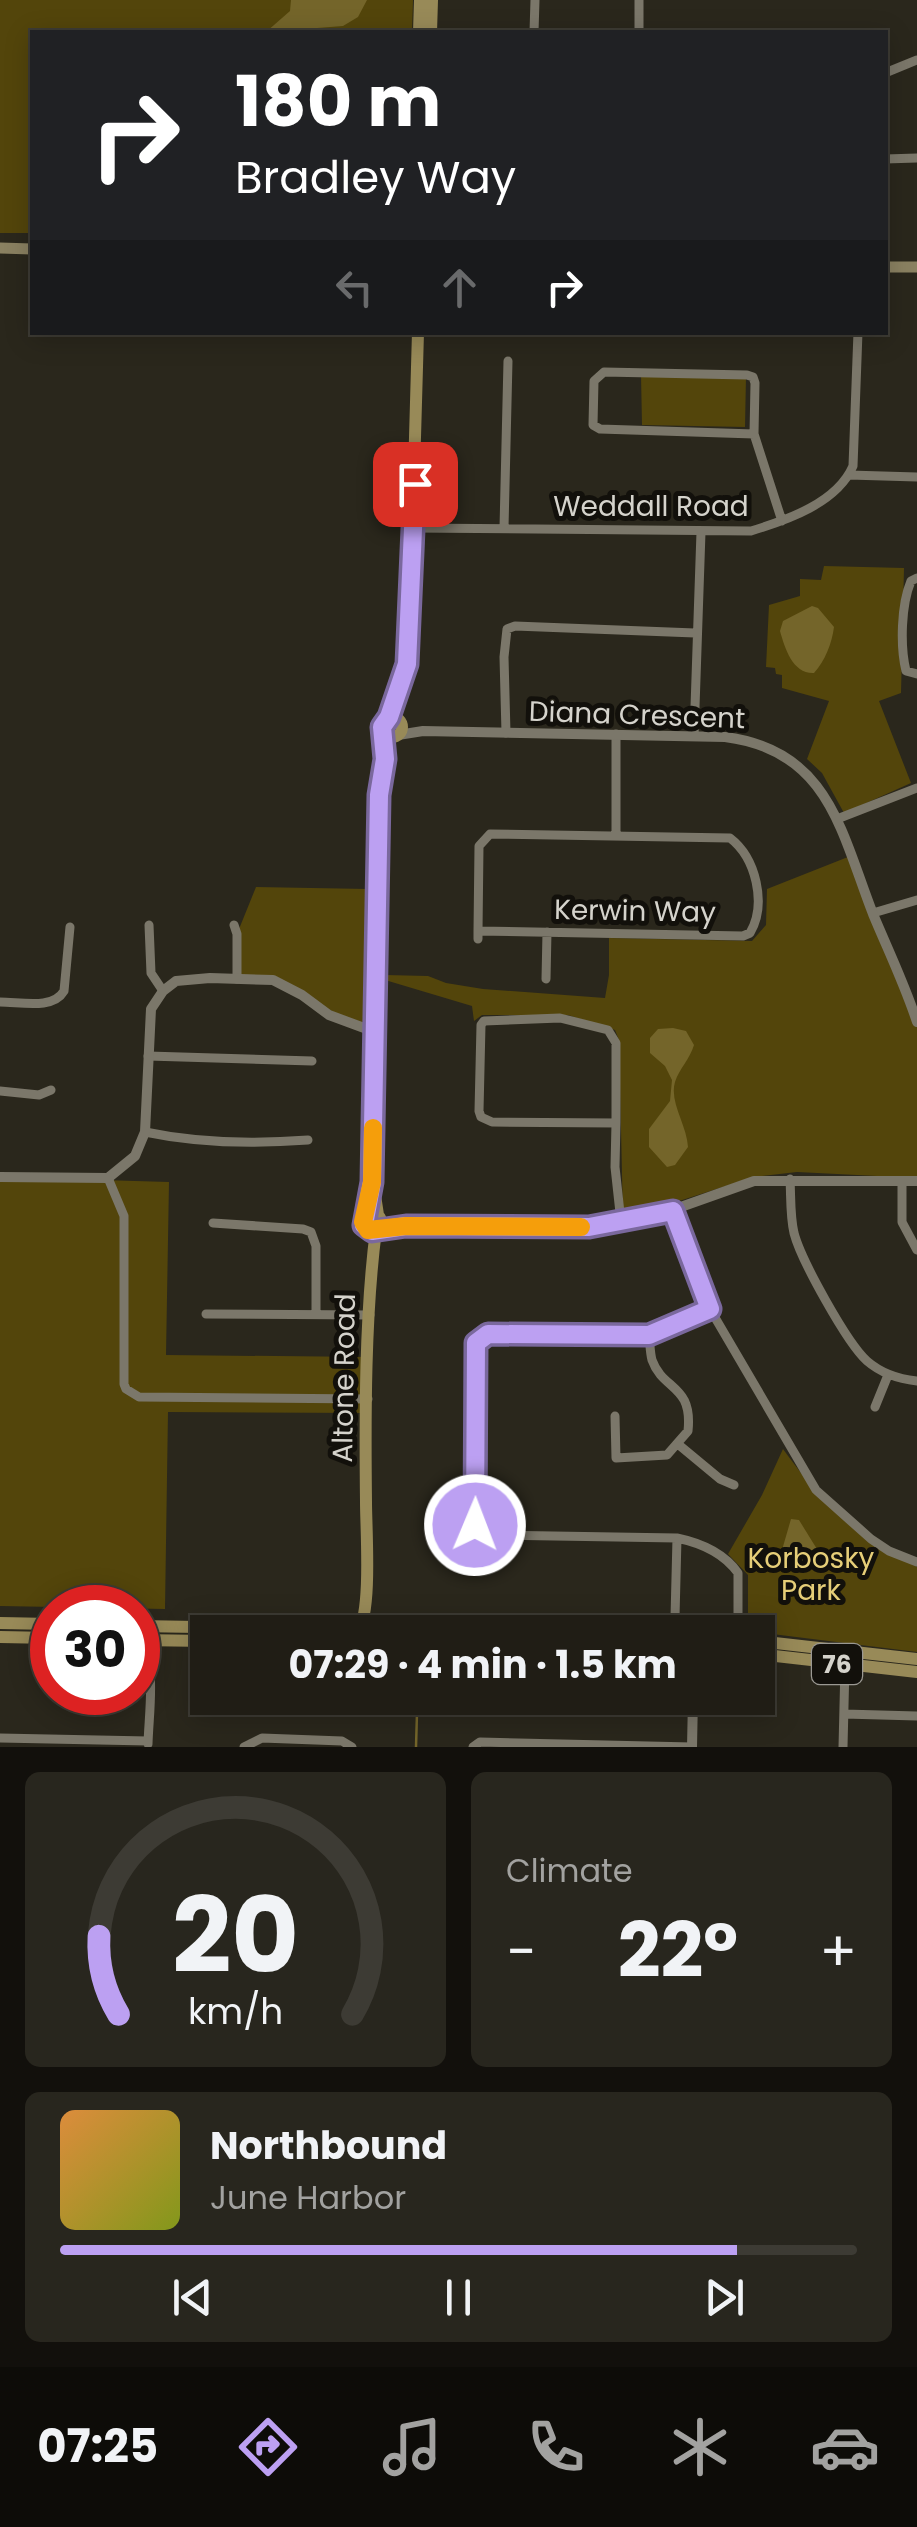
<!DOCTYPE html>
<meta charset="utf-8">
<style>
:root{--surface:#201d15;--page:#28261e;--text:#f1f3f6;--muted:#a2a2a0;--line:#3d3b34;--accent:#bca0f2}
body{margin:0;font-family:Poppins,sans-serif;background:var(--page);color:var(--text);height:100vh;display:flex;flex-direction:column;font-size:38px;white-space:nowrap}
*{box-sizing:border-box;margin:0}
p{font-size:32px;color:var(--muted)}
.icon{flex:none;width:55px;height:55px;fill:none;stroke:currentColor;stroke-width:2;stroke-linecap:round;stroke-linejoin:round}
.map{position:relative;height:1747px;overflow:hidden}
.sheet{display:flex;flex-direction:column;gap:25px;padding:25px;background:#12100c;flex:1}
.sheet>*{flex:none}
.top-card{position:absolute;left:30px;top:30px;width:858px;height:305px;border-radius:0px;box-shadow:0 5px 25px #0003,0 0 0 2px var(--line);background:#202124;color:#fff;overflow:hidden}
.speed{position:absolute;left:30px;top:1585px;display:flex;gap:20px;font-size:50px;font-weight:700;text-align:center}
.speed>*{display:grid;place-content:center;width:130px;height:130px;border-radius:50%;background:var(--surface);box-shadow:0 5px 25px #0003,0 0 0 2px var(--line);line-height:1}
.speed .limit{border:15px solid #d22;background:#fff;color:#111}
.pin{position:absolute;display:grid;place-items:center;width:85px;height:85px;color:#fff;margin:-42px;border-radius:20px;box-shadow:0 5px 15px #0006}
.me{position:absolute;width:110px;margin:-55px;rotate:1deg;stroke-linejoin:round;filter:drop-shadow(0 0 8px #0008)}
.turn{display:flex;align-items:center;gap:35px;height:210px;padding:0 40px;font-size:45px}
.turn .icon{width:130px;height:130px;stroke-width:2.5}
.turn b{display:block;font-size:70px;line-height:85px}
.lanes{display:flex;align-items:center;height:95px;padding:0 40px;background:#0003;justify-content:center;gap:50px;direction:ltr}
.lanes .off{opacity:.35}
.big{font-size:75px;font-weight:700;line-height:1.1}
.sheet .card{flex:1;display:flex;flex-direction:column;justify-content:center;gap:15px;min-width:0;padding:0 35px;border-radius:15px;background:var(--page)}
.sheet .dial{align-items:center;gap:0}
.dial svg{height:260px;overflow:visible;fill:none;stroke:var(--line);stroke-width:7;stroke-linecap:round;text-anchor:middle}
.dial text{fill:var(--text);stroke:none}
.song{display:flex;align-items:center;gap:30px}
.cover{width:120px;height:120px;border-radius:15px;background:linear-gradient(135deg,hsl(30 70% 55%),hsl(70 70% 35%))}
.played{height:10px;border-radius:5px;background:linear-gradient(90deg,var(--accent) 85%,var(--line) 85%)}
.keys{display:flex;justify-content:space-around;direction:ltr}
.heat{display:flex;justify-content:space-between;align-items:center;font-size:55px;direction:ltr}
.sheet .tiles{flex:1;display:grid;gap:25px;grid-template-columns:1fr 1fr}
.card:last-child{grid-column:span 2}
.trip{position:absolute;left:190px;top:1615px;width:585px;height:100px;border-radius:0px;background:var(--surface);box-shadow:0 5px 25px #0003,0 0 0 2px var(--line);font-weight:700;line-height:100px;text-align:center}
.menu{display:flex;height:160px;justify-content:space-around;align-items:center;background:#0d0c08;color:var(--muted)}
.menu .icon{width:70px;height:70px}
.menu .active{color:var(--accent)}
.menu b{font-size:45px;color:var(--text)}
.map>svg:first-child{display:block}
.green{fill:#53450b}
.water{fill:#74652a}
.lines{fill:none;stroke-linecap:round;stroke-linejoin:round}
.stream{stroke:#74652a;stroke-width:2.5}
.minor{stroke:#7b776a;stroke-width:9}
.tertiary{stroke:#7b776a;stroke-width:10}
.secondary{stroke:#8a8161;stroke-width:11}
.primary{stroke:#988a58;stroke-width:12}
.route-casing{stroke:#7a689d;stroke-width:25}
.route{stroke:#bca0f2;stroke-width:18}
.slow{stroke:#f59e0b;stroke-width:18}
.labels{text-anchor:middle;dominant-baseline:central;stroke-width:10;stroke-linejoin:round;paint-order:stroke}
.shield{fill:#12100b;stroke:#9a9892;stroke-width:2.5}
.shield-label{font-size:25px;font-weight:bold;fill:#d5d3cc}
.street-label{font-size:28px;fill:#d5d3cc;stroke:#12100b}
.park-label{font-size:28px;fill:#e6ce78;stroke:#12100b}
</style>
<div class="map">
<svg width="917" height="1747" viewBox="0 0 917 1747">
<rect width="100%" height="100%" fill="#2a271c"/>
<path class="green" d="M0 0H413L412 32H32V233H0Z
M641 375 746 377 745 427 642 425Z
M824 566 904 568 901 693 879 701 911 783 844 813 822 773 807 759 829 701 782 688V675L776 674 775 668 766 667 769 605 800 596V579L821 580Z
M853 855 917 1022V1178L797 1172 754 1177 623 1219 619 1040 615 1030 568 1015H482L474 1021 472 1006 385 980V975L428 976 446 983 483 989 605 998 609 975V938L752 941 766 925 767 889Z
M256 887 368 889 365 1022 355 1024 282 983 237 979V934Z
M0 1177 169 1182 166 1355 369 1357 368 1413 168 1412 165 1609 0 1606Z
M783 1449C825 1507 854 1532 917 1567V1652L748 1631V1575L728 1554 762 1495Z"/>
<path class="water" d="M291 0H367L358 17 343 26 266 32 290 11Z
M812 606 818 608 834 627C832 643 825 661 814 673 793 674 785 649 780 631L783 621Z
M673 1028 686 1031 694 1045C690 1059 679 1069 675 1082 669 1102 687 1125 688 1147L675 1165 667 1167 649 1147V1129L670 1101 672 1080 665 1066 650 1053V1038L658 1029Z
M791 1519 799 1520 820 1554 799 1564 786 1558 782 1550Z"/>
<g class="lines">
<path class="stream" d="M416 1747 417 1713"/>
<path class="minor" d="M534 32 535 0
M639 32V0
M885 73 917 60
M885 159 917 158
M754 434 755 383 753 377 747 375 604 372 594 381 593 425 600 429 754 434 782 521
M849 475 917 477
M413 528 751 531C787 520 837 503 853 466L858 332
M504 528 508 361
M917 578 911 581C901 605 900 646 906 671L917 674
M506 733 504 657 507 629 515 626 695 633
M694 736 701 532
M837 819 917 788
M616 834V734
M873 913 917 900
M149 925 151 973 163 991
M234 925 237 934V979
M478 931 743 936 750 933C767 904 756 858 730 838L490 834 479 846 478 931V939
M546 979 547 932
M0 1002C21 1002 53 1010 64 991L70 927
M148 1056 312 1061
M0 1091 39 1095 51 1090
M616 1123V1043L608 1030 560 1018 484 1021 481 1025 479 1111 481 1117 492 1122 616 1123 615 1167 621 1222
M145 1132C197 1143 255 1144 308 1140
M108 1178 124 1216V1384L126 1389 139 1397 368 1399
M790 1179C791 1197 790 1216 794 1233 801 1260 847 1343 867 1361 882 1374 898 1379 917 1381
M902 1181V1222L917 1250
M673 1211 710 1309 816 1490 871 1539 889 1551 917 1562
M213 1223 303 1229 311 1232 316 1246V1314
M710 1309 649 1335 488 1334 476 1343 474 1519 477 1529 488 1535 677 1538C701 1543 724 1553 738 1573V1632
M206 1314 370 1315
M875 1407 888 1375
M615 1416 616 1458 667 1455 688 1431C693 1384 663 1391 652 1360 650 1353 650 1343 649 1335
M679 1445 720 1479 734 1485
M462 1548 468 1536 477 1529
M675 1617 677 1538
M142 1640C156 1670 149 1711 148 1744
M844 1714 917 1716
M0 1738 148 1741
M244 1747 262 1738 342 1741 352 1747
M473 1747 480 1742 692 1747
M843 1747 845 1665"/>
<path class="tertiary" d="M398 735 423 731 725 737C829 750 841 832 873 914 888 950 905 985 917 1022
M0 1177 108 1178 135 1156 145 1132 151 1009 163 991 176 981 210 978 273 980 302 995 329 1015 375 1032
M378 1229 405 1226 589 1227 661 1214 754 1181H917
M692 1747 693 1698"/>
<path class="secondary" d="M0 248 32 249
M885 267H917"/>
<path class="primary" d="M419 32 420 0
M431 32 432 0
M389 717 409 648 418 332
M382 727a10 10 0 1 1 20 0a10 10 0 1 1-20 0Z
M363 1222a9 9 0 1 1 18 0a9 9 0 1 1-18 0Z
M378 1215 373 1182 379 795 385 759 384 733
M0 1623 52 1624
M138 1626 503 1632
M358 1632C372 1611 366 1530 366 1502 365 1416 365 1315 376 1230
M0 1637 52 1638
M138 1640 208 1641
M758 1641 917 1659
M758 1654 917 1672"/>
</g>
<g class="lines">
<g class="route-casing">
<path id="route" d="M415 484 407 664 389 717 382 727 385 759 379 795 372 1182 364 1225 372 1231 406 1226 589 1227 673 1211 710 1309 649 1335 488 1334 476 1343 475 1525"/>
</g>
<use href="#route" class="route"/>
<path class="slow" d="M373 1128 372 1182 363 1222 368 1230 406 1226 581 1227"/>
</g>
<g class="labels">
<rect class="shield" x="812" y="1644" width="50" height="40" rx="8"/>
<g class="shield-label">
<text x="837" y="1664">76</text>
</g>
<g class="street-label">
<text x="651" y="506">Weddall Road</text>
<text transform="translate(637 715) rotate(2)">Diana Crescent</text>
<text transform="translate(635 911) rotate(1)">Kerwin Way</text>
<text transform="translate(344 1378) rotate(-89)">Altone Road</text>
</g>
<g class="park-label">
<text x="811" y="1558">Korbosky<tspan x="811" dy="32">Park</tspan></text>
</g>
</g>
</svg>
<div class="speed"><div class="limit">30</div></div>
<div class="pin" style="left:415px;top:484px;background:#d93025"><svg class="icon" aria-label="arrive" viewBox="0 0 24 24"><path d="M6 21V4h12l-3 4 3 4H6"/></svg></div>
<svg class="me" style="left:475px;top:1525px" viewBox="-20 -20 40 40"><circle r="17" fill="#bca0f2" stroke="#fff" stroke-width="3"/><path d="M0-11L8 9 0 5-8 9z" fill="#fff"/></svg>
<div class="trip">07:29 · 4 min · 1.5 km</div>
<div class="top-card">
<div class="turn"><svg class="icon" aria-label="right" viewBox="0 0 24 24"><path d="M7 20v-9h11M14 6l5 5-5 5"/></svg><div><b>180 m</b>Bradley Way</div></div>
<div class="lanes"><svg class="icon off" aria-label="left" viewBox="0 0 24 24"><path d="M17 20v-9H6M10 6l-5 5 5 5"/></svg><svg class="icon off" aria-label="ahead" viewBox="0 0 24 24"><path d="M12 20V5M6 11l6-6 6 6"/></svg><svg class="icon" aria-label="right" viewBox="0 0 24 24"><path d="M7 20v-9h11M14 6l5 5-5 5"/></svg></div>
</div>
</div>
<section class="sheet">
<div class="tiles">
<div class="card dial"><svg viewBox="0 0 100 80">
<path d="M14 69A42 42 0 1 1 86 69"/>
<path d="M14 69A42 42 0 0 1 8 45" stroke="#bca0f2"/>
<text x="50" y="56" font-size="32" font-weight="700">20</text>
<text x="50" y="72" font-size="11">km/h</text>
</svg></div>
<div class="card"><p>Climate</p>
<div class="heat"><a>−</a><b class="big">22°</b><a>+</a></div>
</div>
<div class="card">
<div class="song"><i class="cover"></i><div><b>Northbound</b><p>June Harbor</p></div></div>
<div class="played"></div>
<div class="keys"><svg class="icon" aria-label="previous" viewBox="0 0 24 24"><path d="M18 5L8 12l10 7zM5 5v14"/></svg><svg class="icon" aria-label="pause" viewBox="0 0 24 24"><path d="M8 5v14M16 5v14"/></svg><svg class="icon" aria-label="next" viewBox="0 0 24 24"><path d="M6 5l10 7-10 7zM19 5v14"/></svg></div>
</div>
</div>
</section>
<nav class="menu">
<b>07:25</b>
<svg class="icon active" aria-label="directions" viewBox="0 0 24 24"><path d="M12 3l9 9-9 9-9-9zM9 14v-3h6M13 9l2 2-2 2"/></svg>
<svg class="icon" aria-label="music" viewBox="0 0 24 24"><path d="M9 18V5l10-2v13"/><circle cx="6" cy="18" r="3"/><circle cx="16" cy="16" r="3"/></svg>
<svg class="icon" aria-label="phone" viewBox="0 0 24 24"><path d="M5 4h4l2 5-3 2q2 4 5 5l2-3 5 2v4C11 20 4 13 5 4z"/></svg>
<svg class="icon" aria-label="climate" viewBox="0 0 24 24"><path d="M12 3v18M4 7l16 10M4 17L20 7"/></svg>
<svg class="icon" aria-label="car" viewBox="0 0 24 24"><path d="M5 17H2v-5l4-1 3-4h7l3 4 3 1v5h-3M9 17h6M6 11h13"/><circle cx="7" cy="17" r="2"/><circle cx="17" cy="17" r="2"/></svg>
</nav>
